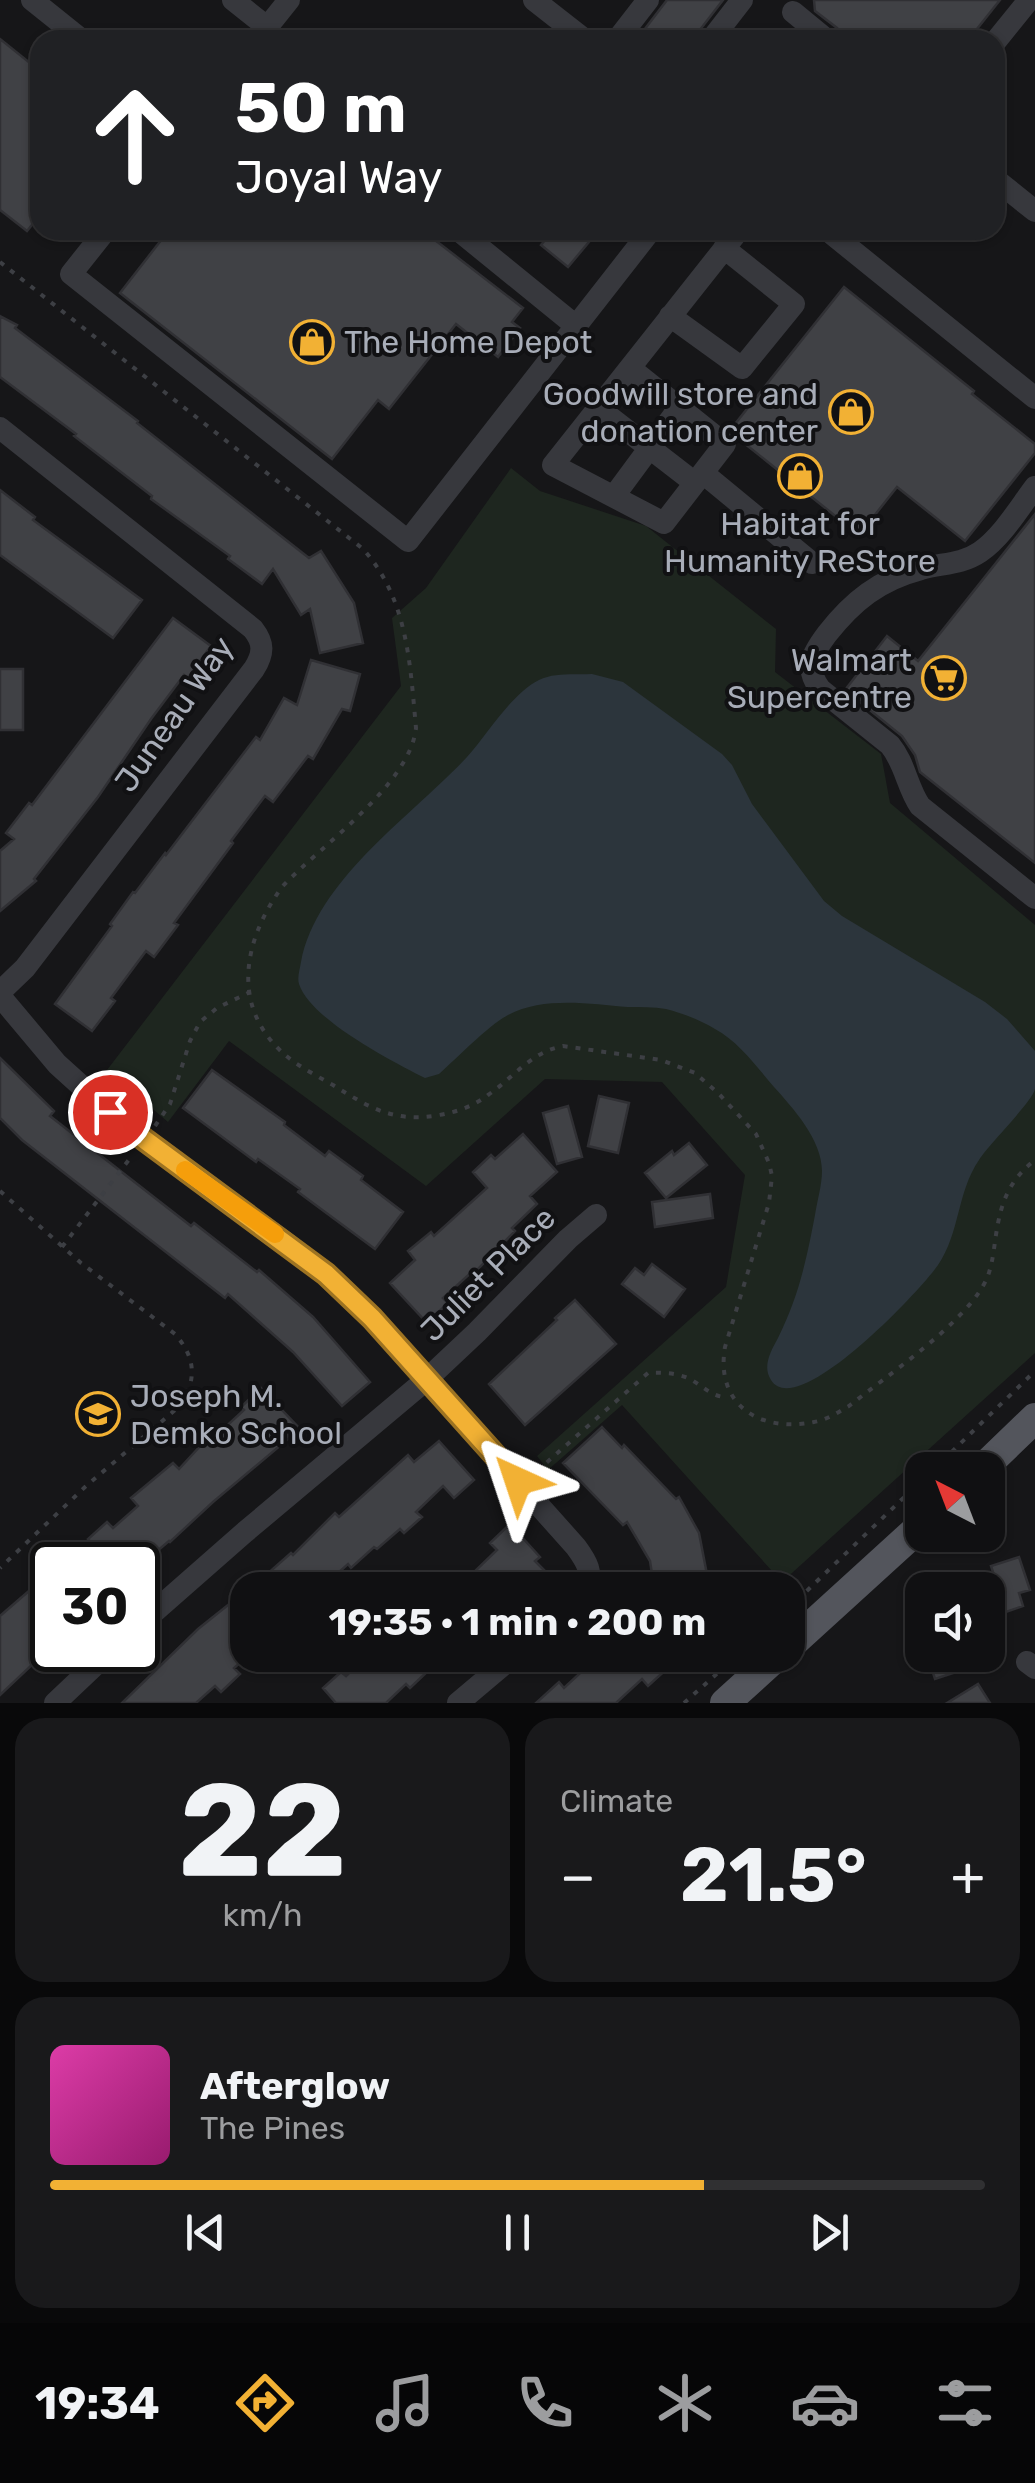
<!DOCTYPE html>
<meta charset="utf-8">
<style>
:root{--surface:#101012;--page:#19191b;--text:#f1f3f6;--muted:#9c9d9f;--line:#303032;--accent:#f2b134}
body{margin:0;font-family:Rubik,sans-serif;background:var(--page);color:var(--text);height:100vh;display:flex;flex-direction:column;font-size:38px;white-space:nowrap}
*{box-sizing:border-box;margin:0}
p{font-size:32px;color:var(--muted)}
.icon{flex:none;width:55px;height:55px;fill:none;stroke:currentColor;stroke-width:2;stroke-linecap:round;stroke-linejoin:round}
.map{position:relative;height:1703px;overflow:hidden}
.details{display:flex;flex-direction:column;gap:15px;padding:15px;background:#09090a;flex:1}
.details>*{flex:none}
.guide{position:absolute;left:30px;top:30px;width:975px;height:210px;border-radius:30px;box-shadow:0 2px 8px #0004,0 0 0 2px var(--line);background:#202124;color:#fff;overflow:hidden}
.needle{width:65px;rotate:318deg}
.fabs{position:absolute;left:905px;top:1452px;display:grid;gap:20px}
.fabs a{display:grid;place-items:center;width:100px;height:100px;border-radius:20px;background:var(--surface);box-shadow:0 2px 8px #0004,0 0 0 2px var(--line);font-size:50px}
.speed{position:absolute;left:30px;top:1542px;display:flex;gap:20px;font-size:50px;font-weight:700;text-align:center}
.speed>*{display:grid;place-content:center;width:130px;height:130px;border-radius:50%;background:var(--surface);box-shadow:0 2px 8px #0004,0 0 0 2px var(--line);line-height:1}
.speed .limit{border:5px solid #111;border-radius:15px;background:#fff;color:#111}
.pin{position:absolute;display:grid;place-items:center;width:85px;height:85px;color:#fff;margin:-42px;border:5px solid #fff;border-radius:50%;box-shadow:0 2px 10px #0007}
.me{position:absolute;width:110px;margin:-55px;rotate:318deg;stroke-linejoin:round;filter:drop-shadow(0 0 8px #0008)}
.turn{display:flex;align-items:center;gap:35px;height:210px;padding:0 40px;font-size:45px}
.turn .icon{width:130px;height:130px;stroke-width:2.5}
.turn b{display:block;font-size:70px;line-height:85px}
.big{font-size:75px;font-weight:700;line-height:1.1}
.details .widget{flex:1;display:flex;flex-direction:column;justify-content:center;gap:15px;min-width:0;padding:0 35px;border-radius:30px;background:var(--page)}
.details .dial{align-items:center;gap:0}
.dial b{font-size:130px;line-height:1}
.song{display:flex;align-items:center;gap:30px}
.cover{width:120px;height:120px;border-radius:15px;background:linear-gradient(135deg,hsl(320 70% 55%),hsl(320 70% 35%))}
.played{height:10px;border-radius:5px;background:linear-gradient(90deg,var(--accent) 70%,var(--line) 70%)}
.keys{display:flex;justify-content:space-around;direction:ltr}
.heat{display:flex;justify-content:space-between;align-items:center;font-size:55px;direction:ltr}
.details .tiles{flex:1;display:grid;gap:15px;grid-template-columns:1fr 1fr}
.widget:last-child{grid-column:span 2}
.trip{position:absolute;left:230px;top:1572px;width:575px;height:100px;border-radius:30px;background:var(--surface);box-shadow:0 2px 8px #0004,0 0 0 2px var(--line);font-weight:700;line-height:100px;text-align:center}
.tab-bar{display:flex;height:160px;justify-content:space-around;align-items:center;background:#060607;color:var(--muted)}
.tab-bar .icon{width:70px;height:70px}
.tab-bar .selected{color:var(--accent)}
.tab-bar b{font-size:45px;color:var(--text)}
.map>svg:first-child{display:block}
.green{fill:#1e261f}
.water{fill:#2c353c}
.building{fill:#404145;stroke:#303034;stroke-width:2.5}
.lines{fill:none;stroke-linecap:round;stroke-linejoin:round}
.path{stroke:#3d3f44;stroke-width:4;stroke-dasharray:5 8;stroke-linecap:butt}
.minor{stroke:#37383d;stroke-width:22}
.major{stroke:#53555c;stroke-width:30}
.route-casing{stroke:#9d7322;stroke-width:25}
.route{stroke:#f2b134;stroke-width:18}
.slow{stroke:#f59e0b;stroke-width:18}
.labels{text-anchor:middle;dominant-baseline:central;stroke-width:8;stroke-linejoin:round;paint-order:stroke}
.poi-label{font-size:32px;fill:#a8adb8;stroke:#111113;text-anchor:start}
.street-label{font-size:32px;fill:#a8adb8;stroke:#111113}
</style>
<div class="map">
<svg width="1035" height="1703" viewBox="0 0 1035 1703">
<rect width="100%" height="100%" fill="#161618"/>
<path class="green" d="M511 468 540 491 646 526 776 629 775 672 881 754 890 803 1035 925V1353L782 1582 622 1405 548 1470 537 1456 726 1287 745 1175 662 1082 545 1079 426 1186 229 1041 168 1122 107 1070 401 686 392 618 426 588Z"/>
<path class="water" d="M592 674 623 682 722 754 732 765 752 804 824 901 842 916 985 1002 1007 1019 1035 1051C1035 1062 1035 1078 1035 1089 1032 1102 989 1144 979 1160 957 1192 960 1233 938 1265 921 1290 797 1422 771 1380 762 1366 771 1351 778 1338 799 1295 806 1262 815 1215 817 1201 822 1185 822 1171 822 1140 793 1108 774 1087 756 1066 739 1042 715 1029 700 1020 682 1013 666 1009 654 1007 640 1007 628 1007 590 1004 544 996 508 1015 489 1025 457 1058 439 1074L425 1078C393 1062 310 1019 299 984 297 977 300 969 301 962 317 879 412 816 467 757 488 734 511 694 539 680 555 672 575 675 592 674Z"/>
<path class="building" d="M667 0H723L699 31 696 40H649L641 34Z
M814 0H1000L969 39 959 31 952 40H846L837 28 815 11Z
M0 39 40 71V215L27 231 0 210Z
M169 230H422L523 308 512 322 520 328 498 357 456 324 389 409 378 400 332 459 120 293Z
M553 230H599L568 267 541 245Z
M844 287 974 391 972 394 1035 444V453L965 541 897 487 859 535 739 439 731 429Z
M0 316 17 325 15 328 138 421 137 423 309 558 321 551 354 603 363 643 320 653 310 609 301 615 273 569 262 584 228 559 230 556 151 499 152 496 74 436 76 434 0 377Z
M0 490 35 517 33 520 142 600 113 638 0 555Z
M1035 514V863L920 772 915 755 902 736 845 690 887 636 918 661Z
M173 618 211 646 188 678 184 675 151 719 98 797 34 879 36 881 0 911V851L14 839 6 833 29 803 32 805Z
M311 660 360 674 350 711 342 709 313 759 308 756 273 802 265 796 231 841 233 843 174 923 178 925 154 957 146 951 111 998 115 1001 92 1031 55 1004 112 926 110 924 133 892 135 893 165 853 166 855 256 737 260 740 284 698 297 705Z
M0 669H23V730H0Z
M0 1058 54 1111 50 1116 191 1226 194 1223 257 1272 259 1270 313 1317 370 1382 342 1406 293 1352 228 1294 225 1298 22 1140 0 1118Z
M212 1070 285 1122 284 1125 325 1156 329 1151 363 1176 361 1180 403 1212 375 1249 298 1192 300 1189 258 1159 256 1162 183 1108Z
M599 1096 629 1103 618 1153 588 1146Z
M568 1106 582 1157 557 1164 543 1113Z
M523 1134 557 1172 530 1196 537 1204 512 1228 515 1231 475 1272 474 1270 443 1298 448 1303 427 1323 390 1283 415 1260 408 1251 431 1232 434 1236 487 1188 473 1172 491 1155 495 1159Z
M689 1143 707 1165 666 1198 645 1173 672 1151 674 1155Z
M710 1194 713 1218 655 1227 652 1202Z
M652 1264 685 1289 664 1317 622 1284 635 1268 644 1275Z
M575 1300 616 1344 525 1425 489 1384 557 1320 555 1318Z
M261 1388 300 1429 213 1502 170 1542 169 1541 141 1565H76L95 1547 88 1539 107 1522 113 1528 138 1506 131 1498 173 1463 179 1469 216 1429 219 1433 244 1410 241 1407Z
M602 1427 622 1448 624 1445 676 1499 679 1497 699 1533 710 1590H650L652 1574 650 1561 627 1522 623 1525 563 1463Z
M439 1441 474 1480 454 1498 443 1486 416 1512 422 1517 404 1533 400 1529 377 1549 374 1547 351 1568 348 1564 319 1590H249L291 1553 293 1555 335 1513 339 1517 408 1455 414 1462Z
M510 1524 540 1557 535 1561 546 1572 527 1590H447L465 1572 469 1577 497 1550 490 1543Z
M1019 1557 1030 1590 1019 1593 1023 1606 1006 1612 991 1566Z
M52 1571V1646L0 1695V1616Z
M248 1589V1656L234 1668 240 1674 221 1692 215 1686 196 1703H122L198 1629Z
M368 1655H445L410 1688 406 1684 386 1703H336L323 1688 341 1672 346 1676Z
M595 1655H656L668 1668 648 1686 642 1679 616 1703H536L559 1682 564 1688 590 1664 587 1662Z
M927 1655H999V1658L935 1679Z
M978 1684 990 1703H947Z"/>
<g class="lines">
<path class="path" d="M0 262 363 549C408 599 410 664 416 728 410 785 320 846 282 887 240 945 230 1015 294 1062 306 1070 320 1078 333 1085 370 1108 394 1123 439 1115 457 1112 474 1106 488 1095 514 1077 531 1052 563 1046L661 1060 695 1073 719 1094 756 1134 769 1163 772 1176 769 1203 725 1347C715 1405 760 1433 814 1422 827 1420 838 1412 849 1406 888 1375 959 1327 983 1286 990 1274 992 1262 994 1249 999 1211 1004 1184 1035 1160
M155 1126 170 1104 190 1041 200 1022 217 1008 248 993
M0 1191 81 1263 175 1334C195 1357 197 1377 182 1404L85 1487 0 1568
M62 1247 131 1157
M933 1470 1035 1371
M537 1471 648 1373C662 1372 677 1373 690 1379 703 1386 713 1398 728 1397
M788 1609 922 1480
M684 1703 738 1655"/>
<path class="minor" d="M32 0 82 40
M233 0 267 27
M534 0 585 40
M793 12 827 40
M257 40 289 0
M617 40 648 0
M711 40 742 0
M995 42 1029 0
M995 179 1035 211
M106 230 71 274 408 541 651 230
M458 230 576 326
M827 230 1035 398
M670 316 742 368 794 304 724 248
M630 368 725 444 664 523 553 465C615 386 677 308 739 230
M598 408 695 483
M0 428 253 629C264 643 264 653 254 669L25 968 0 992
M703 473 812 563
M1035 487C1019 508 1002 537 980 552 961 565 941 563 921 569 879 580 853 601 827 634 812 654 804 667 820 689L890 745C905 763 907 787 920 806L1035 898
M614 496 679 408
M0 996 57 1064 110 1112 145 1140 289 1245 341 1288 372 1318 576 1547C587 1562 593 1572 587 1590
M138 1626 245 1532 426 1380 477 1332 568 1239 596 1215
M1027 1662 1035 1668
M55 1703 111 1650
M458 1703 515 1655"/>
<path class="major" d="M981 1470 1035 1418
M788 1647 922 1525
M725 1703 778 1655"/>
</g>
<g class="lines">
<g class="route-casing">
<path id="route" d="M110 1112 145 1140 326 1274 372 1318 518 1481"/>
</g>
<use href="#route" class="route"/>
<path class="slow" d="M185 1170 275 1234"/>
</g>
<defs>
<g id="shop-ring" transform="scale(2.25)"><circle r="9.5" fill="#111113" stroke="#f2b134" stroke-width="1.5"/><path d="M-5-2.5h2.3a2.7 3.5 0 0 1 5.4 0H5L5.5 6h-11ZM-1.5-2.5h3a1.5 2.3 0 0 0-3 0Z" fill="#f2b134"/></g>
<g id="supermarket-ring" transform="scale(2.25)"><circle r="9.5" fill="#111113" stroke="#f2b134" stroke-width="1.5"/><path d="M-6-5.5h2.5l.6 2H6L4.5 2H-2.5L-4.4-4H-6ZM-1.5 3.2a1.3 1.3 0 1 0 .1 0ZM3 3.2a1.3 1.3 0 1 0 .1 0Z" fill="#f2b134"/></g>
<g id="school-ring" transform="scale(2.25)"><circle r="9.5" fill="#111113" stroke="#f2b134" stroke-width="1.5"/><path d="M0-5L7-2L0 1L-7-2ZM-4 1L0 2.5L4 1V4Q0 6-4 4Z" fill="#f2b134"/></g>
</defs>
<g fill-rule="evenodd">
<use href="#shop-ring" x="312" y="342"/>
<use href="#shop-ring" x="851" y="412"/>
<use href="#shop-ring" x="800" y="476"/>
<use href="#supermarket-ring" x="944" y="678"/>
<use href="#school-ring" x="98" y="1414"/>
</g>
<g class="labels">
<g class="poi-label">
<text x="344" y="342">The Home Depot</text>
<text x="818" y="394" text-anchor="end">Goodwill store and<tspan x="818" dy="37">donation center</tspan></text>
<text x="800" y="524" text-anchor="middle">Habitat for<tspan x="800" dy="37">Humanity ReStore</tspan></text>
<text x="912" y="660" text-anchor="end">Walmart<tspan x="912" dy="37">Supercentre</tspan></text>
<text x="130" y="1396">Joseph M.<tspan x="130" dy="37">Demko School</tspan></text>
</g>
<g class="street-label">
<text transform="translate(174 714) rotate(-55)">Juneau Way</text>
<text transform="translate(488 1274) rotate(-45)">Juliet Place</text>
</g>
</g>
</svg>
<div class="fabs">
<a><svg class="needle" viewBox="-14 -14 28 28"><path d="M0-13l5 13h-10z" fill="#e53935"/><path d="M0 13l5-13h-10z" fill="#9c9d9f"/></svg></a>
<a><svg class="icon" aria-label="sound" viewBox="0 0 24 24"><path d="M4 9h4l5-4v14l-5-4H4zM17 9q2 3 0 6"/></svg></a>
</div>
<div class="speed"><div class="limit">30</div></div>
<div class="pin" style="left:110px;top:1112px;background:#d93025"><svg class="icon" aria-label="arrive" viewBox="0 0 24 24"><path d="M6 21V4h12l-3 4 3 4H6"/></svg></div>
<svg class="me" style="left:518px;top:1481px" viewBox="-20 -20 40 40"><path d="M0-17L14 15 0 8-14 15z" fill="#f2b134" stroke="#fff" stroke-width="4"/></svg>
<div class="trip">19:35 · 1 min · 200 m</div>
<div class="guide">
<div class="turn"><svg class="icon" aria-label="ahead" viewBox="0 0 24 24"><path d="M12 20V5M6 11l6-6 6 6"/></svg><div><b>50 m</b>Joyal Way</div></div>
</div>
</div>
<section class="details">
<div class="tiles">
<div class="widget dial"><b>22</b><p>km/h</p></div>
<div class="widget"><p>Climate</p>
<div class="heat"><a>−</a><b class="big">21.5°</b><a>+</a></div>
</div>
<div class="widget">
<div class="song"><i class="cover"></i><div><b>Afterglow</b><p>The Pines</p></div></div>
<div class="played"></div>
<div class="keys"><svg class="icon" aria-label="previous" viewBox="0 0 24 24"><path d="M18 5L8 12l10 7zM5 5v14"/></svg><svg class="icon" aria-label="pause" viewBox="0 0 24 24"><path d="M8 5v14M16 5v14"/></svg><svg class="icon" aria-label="next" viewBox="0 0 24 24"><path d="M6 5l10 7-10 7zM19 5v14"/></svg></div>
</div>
</div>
</section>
<nav class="tab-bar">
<b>19:34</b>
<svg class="icon selected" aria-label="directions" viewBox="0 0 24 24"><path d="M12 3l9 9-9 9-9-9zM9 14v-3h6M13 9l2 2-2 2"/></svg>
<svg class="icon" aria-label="music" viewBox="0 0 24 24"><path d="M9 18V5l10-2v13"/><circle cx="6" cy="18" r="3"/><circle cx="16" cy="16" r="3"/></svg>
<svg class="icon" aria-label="phone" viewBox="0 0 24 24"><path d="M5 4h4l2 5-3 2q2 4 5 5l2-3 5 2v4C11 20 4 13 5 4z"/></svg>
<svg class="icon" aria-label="climate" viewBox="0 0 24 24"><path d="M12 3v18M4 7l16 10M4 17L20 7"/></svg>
<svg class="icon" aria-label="car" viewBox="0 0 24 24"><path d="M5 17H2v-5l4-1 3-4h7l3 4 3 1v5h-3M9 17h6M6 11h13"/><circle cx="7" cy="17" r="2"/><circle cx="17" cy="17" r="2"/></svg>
<svg class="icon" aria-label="filters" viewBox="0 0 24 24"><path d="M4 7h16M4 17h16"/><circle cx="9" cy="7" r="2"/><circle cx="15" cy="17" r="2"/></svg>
</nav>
